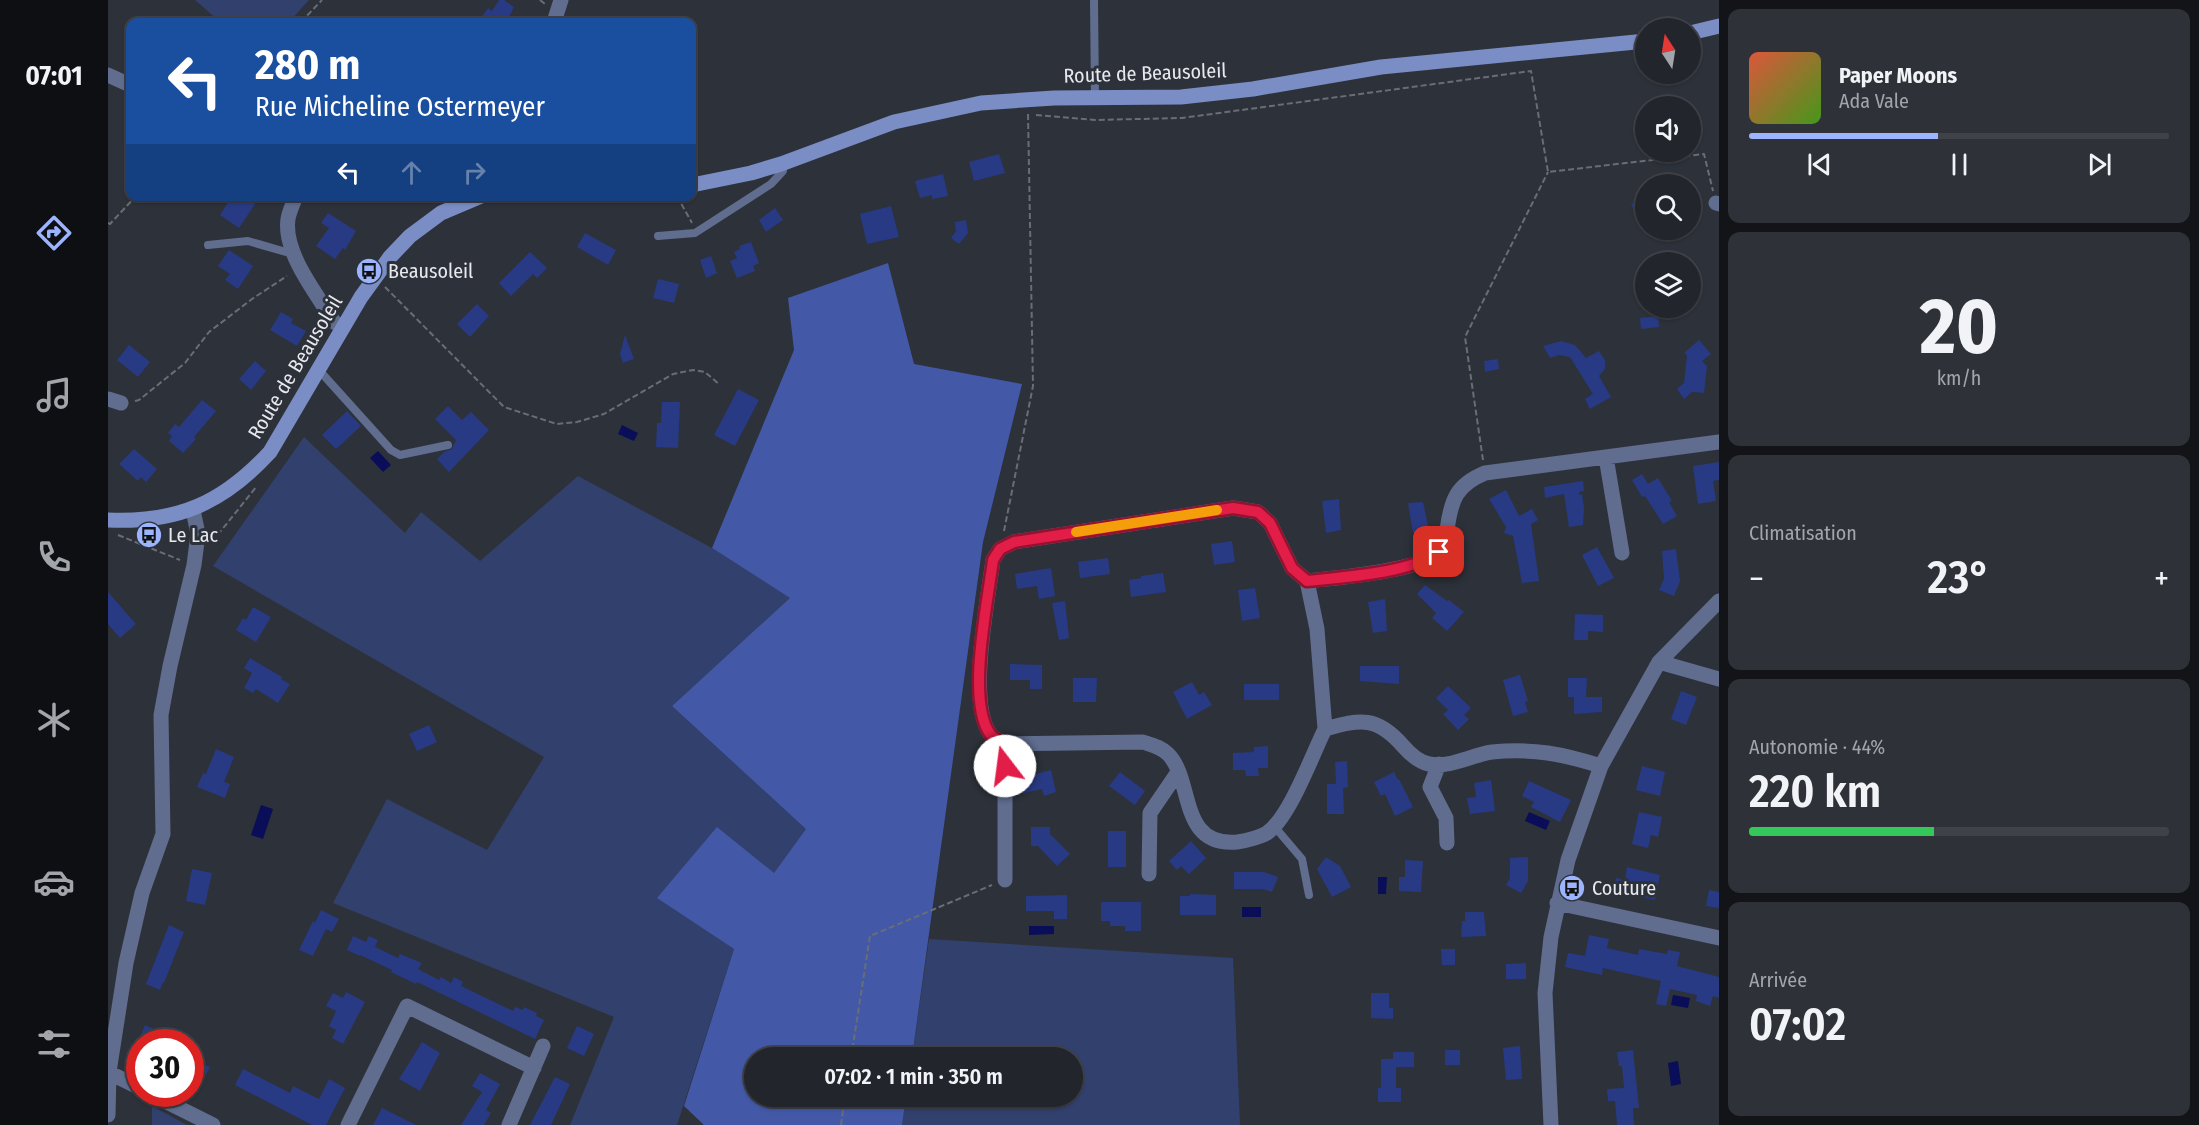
<!DOCTYPE html>
<html lang="fr">
<meta charset="utf-8">
<style>
:root{--surface:#22252c;--page:#2e3138;--text:#f1f3f6;--muted:#a2a5a9;--line:#3f4248;--accent:#9bb4fd}
body{margin:0;font-family:"Fira Sans Condensed",sans-serif;background:var(--page);color:var(--text);height:100vh;display:flex;flex-direction:column;font-size:22px;white-space:nowrap}
*{box-sizing:border-box;margin:0}
p{font-size:20px;color:var(--muted)}
.icon{flex:none;width:33px;height:33px;fill:none;stroke:currentColor;stroke-width:2;stroke-linecap:round;stroke-linejoin:round}
.map{position:relative;flex:1;overflow:hidden}
.sheet{display:flex;flex-direction:column;gap:9px;padding:9px;background:#131418;width:480px}
.sheet>*{flex:none}
.hud{position:absolute;left:18px;top:18px;width:570px;height:183px;border-radius:12px;box-shadow:0 2px 4px #0004,0 0 0 2px var(--line);background:#1a4fa0;color:#fff;overflow:hidden}
.needle{width:39px;rotate:348deg}
.controls{position:absolute;left:1527px;top:18px;display:grid;gap:12px}
.controls a{display:grid;place-items:center;width:66px;height:66px;border-radius:50%;background:var(--surface);box-shadow:0 2px 4px #0004,0 0 0 2px var(--line);font-size:30px}
.speed{position:absolute;left:18px;top:1029px;display:flex;gap:12px;font-size:30px;font-weight:700;text-align:center}
.speed>*{display:grid;place-content:center;width:78px;height:78px;border-radius:50%;background:var(--surface);box-shadow:0 2px 4px #0004,0 0 0 2px var(--line);line-height:1}
.speed .limit{border:9px solid #d22;background:#fff;color:#111}
.pin{position:absolute;display:grid;place-items:center;width:51px;height:51px;color:#fff;margin:-26px;border-radius:12px;box-shadow:0 3px 9px #0006}
.me{position:absolute;width:66px;margin:-33px;rotate:345deg;stroke-linejoin:round;filter:drop-shadow(0 0 4px #0008)}
.turn{display:flex;align-items:center;gap:21px;height:126px;padding:0 30px;font-size:27px}
.turn .icon{width:78px;height:78px;stroke-width:2.5}
.turn b{display:block;font-size:42px;line-height:51px}
.lanes{display:flex;align-items:center;height:57px;padding:0 30px;background:#0003;justify-content:center;gap:30px;direction:ltr}
.lanes .off{opacity:.35}
.big{font-size:45px;font-weight:600;line-height:1.1}
.sheet .widget{flex:1;display:flex;flex-direction:column;justify-content:center;gap:9px;min-width:0;padding:0 21px;border-radius:12px;background:var(--page)}
.sheet .dial{align-items:center;gap:0}
.dial b{font-size:78px;line-height:1}
.song{display:flex;align-items:center;gap:18px}
.cover{width:72px;height:72px;border-radius:9px;background:linear-gradient(135deg,hsl(10 70% 55%),hsl(100 70% 35%))}
.played{height:6px;border-radius:3px;background:linear-gradient(90deg,var(--accent) 45%,var(--line) 45%)}
.keys{display:flex;justify-content:space-around;direction:ltr}
.heat{display:flex;justify-content:space-between;align-items:center;font-size:33px;direction:ltr}
.charge{height:9px;border-radius:4px;background:linear-gradient(90deg,#34c759 44%,var(--line) 0)}
.trip{position:absolute;left:636px;top:1047px;width:339px;height:60px;border-radius:30px;background:var(--surface);box-shadow:0 2px 4px #0004,0 0 0 2px var(--line);font-weight:600;line-height:60px;text-align:center}
main{display:flex;flex:1;min-height:0}
.tab-bar{display:flex;flex-direction:column;width:108px;justify-content:space-around;align-items:center;background:#0e0f12;color:var(--muted)}
.tab-bar .icon{width:42px;height:42px}
.tab-bar .selected{color:var(--accent)}
.tab-bar b{font-size:27px;color:var(--text)}
.map>svg:first-child{display:block}
.green{fill:#32406d}
.forest{fill:#4359a7}
.water{fill:#0a0d57}
.building{fill:#283a84}
.lines{fill:none;stroke-linecap:round;stroke-linejoin:round}
.path{stroke:#696d75;stroke-width:2;stroke-dasharray:6 3;stroke-linecap:butt}
.service{stroke:#606d8f;stroke-width:8}
.minor{stroke:#606d8f;stroke-width:15}
.secondary{stroke:#7a8dc5;stroke-width:15}
.route-casing{stroke:#92132f;stroke-width:15}
.route{stroke:#e11d48;stroke-width:10}
.slow{stroke:#f59e0b;stroke-width:10}
.labels{text-anchor:middle;dominant-baseline:central;stroke-width:6;stroke-linejoin:round;paint-order:stroke}
.street-label{font-size:20px;fill:#e7e9ef;stroke:#2d313a}
.poi-label{font-size:20px;fill:#e7e9ef;stroke:#2d313a;text-anchor:start}
</style>
<main>
<nav class="tab-bar">
<b>07:01</b>
<svg class="icon selected" aria-label="directions" viewBox="0 0 24 24"><path d="M12 3l9 9-9 9-9-9zM9 14v-3h6M13 9l2 2-2 2"/></svg>
<svg class="icon" aria-label="music" viewBox="0 0 24 24"><path d="M9 18V5l10-2v13"/><circle cx="6" cy="18" r="3"/><circle cx="16" cy="16" r="3"/></svg>
<svg class="icon" aria-label="phone" viewBox="0 0 24 24"><path d="M5 4h4l2 5-3 2q2 4 5 5l2-3 5 2v4C11 20 4 13 5 4z"/></svg>
<svg class="icon" aria-label="climate" viewBox="0 0 24 24"><path d="M12 3v18M4 7l16 10M4 17L20 7"/></svg>
<svg class="icon" aria-label="car" viewBox="0 0 24 24"><path d="M5 17H2v-5l4-1 3-4h7l3 4 3 1v5h-3M9 17h6M6 11h13"/><circle cx="7" cy="17" r="2"/><circle cx="17" cy="17" r="2"/></svg>
<svg class="icon" aria-label="filters" viewBox="0 0 24 24"><path d="M4 7h16M4 17h16"/><circle cx="9" cy="7" r="2"/><circle cx="15" cy="17" r="2"/></svg>
</nav>
<div class="map">
<svg width="1611" height="1125" viewBox="0 0 1611 1125">
<rect width="100%" height="100%" fill="#2d313a"/>
<path class="green" d="M87 0H201L181 22H112Z
M196 437 297 533 313 512 372 561 470 476 604 548 683 598 564 706 699 829 666 873 550 898 626 949 569 1125H462L506 1017 225 903 279 799 379 850 436 757 105 566Z
M821 939 1125 958 1132 1125H794L798 1097 964 1096V1058L804 1057Z
M44 1106 79 1125H44Z"/>
<path class="forest" d="M780 263 806 364 914 384 875 542 804 1057 646 1058V1096L798 1097 794 1125H596L576 1106 626 949 549 898 609 827 666 873 698 829 564 706 682 598 604 548 686 350 680 298Z"/>
<path class="water" d="M514 425 530 433 526 441 510 434Z
M270 451 283 465 275 472 262 458Z
M153 805 165 809 155 839 143 835Z
M1421 812 1442 821 1438 830 1417 821Z
M1270 877H1279L1278 894H1270Z
M1134 907H1153V917H1134Z
M921 926H946V934L921 935Z
M1565 995 1582 998 1580 1008 1563 1005Z
M1570 1061 1573 1084 1563 1086 1560 1063Z"/>
<path class="building" d="M391 0H396L406 7 399 21 401 22H370L380 8 384 11Z
M891 154 897 173 866 181 861 162Z
M835 174 840 196 824 199V195L812 198 807 181Z
M124 196H135L147 204 131 228 112 215Z
M1538 198V236L1523 204Z
M783 206 791 237 759 244 752 214Z
M667 208 675 220 658 232 651 220Z
M220 213 248 231 237 250 235 248 227 259 208 246 221 228 213 223Z
M858 220 860 233 851 244 843 238 848 231 847 222Z
M477 233 508 250 500 265 469 247Z
M643 242 651 263 645 266 647 271 629 278 622 261 629 258 626 252 632 249 631 246Z
M121 250 145 266 130 289 117 280 122 274 110 266Z
M422 252 439 268 429 278 425 274 403 296 391 283Z
M603 256 609 273 598 278 592 260Z
M550 279 571 284 566 303 545 298Z
M369 304 381 316 362 337 349 324Z
M173 312 185 319 183 323 198 331 189 346 162 330Z
M1550 316 1551 327 1533 329 1532 318Z
M517 335 526 359 515 363 512 354Z
M1591 340 1603 354 1594 361 1599 366 1596 393 1584 392 1576 399 1569 389 1576 383 1579 355 1576 353Z
M1453 341 1467 345 1478 358 1491 351 1497 360V369L1491 376 1503 397 1482 409 1477 399 1485 394 1462 357 1451 355 1442 358 1435 346Z
M21 345 42 362 30 377 9 360Z
M1390 359 1391 369 1377 372 1376 361Z
M147 361 158 371 143 390 131 379Z
M630 389 651 400 627 446 606 435Z
M94 400 108 411 86 437 88 439 75 453 61 441 64 436 60 433 67 424 71 427Z
M554 402H572L570 448 548 447 549 423H553Z
M340 406 354 420 363 412 381 430 341 472 329 459 336 452 344 449 348 440 327 419Z
M239 411 253 426 228 449 214 435Z
M26 449 49 469 38 482 33 477 30 481 11 464Z
M1611 462V480L1605 481 1608 501 1590 504 1585 466Z
M1534 474 1540 484 1550 478 1564 501 1561 502 1569 516 1555 524 1537 496 1534 497 1524 480Z
M1475 481 1476 491 1471 492V495L1474 494 1476 508 1475 525 1461 527 1456 494 1437 498 1436 487Z
M1398 490 1411 516 1424 509 1430 520 1423 524 1431 581 1414 583 1405 536 1396 533 1398 527 1381 499Z
M1231 499 1233 530 1218 533 1214 501Z
M1315 502 1321 530 1305 533 1300 503Z
M1124 541 1127 562 1106 565 1103 544Z
M1489 547 1506 578 1490 586 1474 555Z
M1568 549 1572 581 1566 596 1551 590 1556 579 1554 551Z
M1000 558 1002 574 972 578 970 562Z
M943 568 947 596 931 599 929 586 909 589 907 574Z
M1055 573 1058 592 1023 597 1021 580 1033 578V576Z
M1317 585 1339 601 1341 600 1356 612 1339 631 1324 618 1328 613 1309 594Z
M1147 588 1152 618 1134 621 1130 590Z
M0 592 28 624 12 638 0 624Z
M1277 599 1279 631 1265 633 1260 602Z
M957 601 961 638 951 640 944 603Z
M145 607 163 617 148 642 128 630 135 618 138 620Z
M1467 614 1495 615V632L1480 631V640H1466Z
M142 658 174 677 173 679 182 684 170 703 148 689 145 693 136 688 144 673 136 668Z
M902 664 934 665V689H922V680H902Z
M1252 666H1291V684L1252 681Z
M1412 675 1420 701 1417 702 1420 712 1405 716 1395 680Z
M965 678H989L988 702H965Z
M1460 678H1479L1478 697H1494V712L1466 714V697H1460Z
M1084 682 1091 695 1096 692 1104 705 1079 719 1065 692Z
M1136 684H1171V700H1136Z
M1340 686 1363 708 1356 715 1361 719 1350 730 1335 714 1340 710 1328 698Z
M1573 691 1589 697 1578 725 1563 719Z
M321 725 329 742 309 751 301 734Z
M1160 746V768H1150L1151 776H1138L1137 770H1125V753L1146 752V747Z
M108 749 126 757 116 782 122 784 117 798 89 787 95 773 98 774Z
M1239 761 1240 787 1235 788 1236 814H1219V784H1228L1227 762Z
M1534 766 1557 772 1552 796 1528 790Z
M943 770 948 792 936 796 934 789 916 793 912 778Z
M1012 772 1037 791 1027 805 1001 786Z
M1286 772 1290 780 1291 779 1305 807 1287 816 1277 794 1273 796 1266 782Z
M1383 780 1387 811 1362 814 1359 798 1368 797 1366 783Z
M1421 781 1463 800 1452 822 1423 807 1426 802 1414 796Z
M1531 812 1554 817 1550 837 1543 835 1540 848 1524 844Z
M923 827H942V834L962 854 949 866 930 846H923Z
M1000 831H1018V867H1000Z
M1083 841 1098 858 1081 874 1073 866 1069 870 1061 861Z
M1218 857 1232 866 1243 887 1224 897 1209 869Z
M1420 857V881L1413 893 1398 885 1402 878V858Z
M1297 860 1315 861 1313 892 1291 891V877H1297Z
M1519 867 1552 875 1547 900 1514 893V891L1505 889 1508 878 1517 880Z
M84 869 104 873 97 905 78 901Z
M1126 872H1156L1170 877 1164 892 1155 889H1126Z
M1601 890 1611 892V908L1598 906Z
M1082 894 1108 895V915H1072V896H1082Z
M959 895V919H946V911H918V896Z
M993 902H1033V931H1017V926H1002V921H993Z
M213 910 231 919 224 932 218 929 205 956 191 950 205 921 207 923Z
M1357 912H1376L1378 936 1353 937 1354 921H1357Z
M61 925 76 932 56 983 55 982 52 990 38 984Z
M1481 935 1501 939 1499 948 1530 955 1531 949 1559 954 1560 950 1572 952 1569 966 1611 977V998L1605 996 1602 1006 1588 1001 1589 995 1562 989 1558 1006 1548 1004 1553 981 1495 968 1494 975 1457 967 1460 953 1477 956Z
M245 936 258 942 261 936 270 940 267 947 290 958 292 954 314 963 310 969 331 980 333 977 343 983 346 977 355 982 353 986 405 1011 407 1007 415 1010 416 1007 429 1013 428 1016 436 1020 427 1039 309 982 308 984 283 972 284 970 252 955V956L239 950Z
M1333 949H1347V965H1334Z
M1418 963V979H1398V964Z
M238 992 257 1002 235 1044 224 1038 228 1030 221 1026 228 1011 218 1006 225 993 235 998Z
M1263 993H1281V1008H1285V1019L1263 1018Z
M37 1025 58 1035 54 1042H30Z
M469 1026 486 1034 476 1056 459 1048Z
M314 1042 332 1053 312 1091 291 1079Z
M1412 1046 1414 1079 1398 1080 1395 1048Z
M1337 1050H1352V1065H1337Z
M1525 1050 1531 1108H1525L1526 1125H1509L1507 1101H1500L1499 1089 1516 1088 1514 1066H1511L1509 1052Z
M1285 1052H1306V1067H1288V1088H1293V1102H1270V1088H1273V1059H1285Z
M82 1059 102 1067 95 1081 82 1075Z
M135 1069 182 1093 185 1086 211 1099 221 1079 237 1088 218 1125H204L127 1085Z
M372 1073 392 1084 378 1110 383 1113 376 1125H353L374 1092 364 1086Z
M447 1077 462 1084 443 1125H422Z
M274 1108 308 1125H265Z"/>
<g class="lines">
<path class="path" d="M432 0 437 4
M193 22 214 0
M928 115 987 120 1074 118 1423 71 1440 172 1596 154 1605 191
M423 196 523 199 541 196
M569 196 584 223
M385 201 397 196
M0 223 2 224 28 196
M277 287 396 407 449 424 469 422 496 414 565 374 585 370 597 372 612 385
M27 401 31 400 77 363 101 332 144 299 179 276
M1375 460 1357 337 1440 172
M896 531 925 386 920 114
M10 535 72 560
M104 542 149 486
M743 1058 762 936 884 885
M733 1125 737 1096"/>
<path class="service" d="M986 0 987 98
M550 236 587 233 663 184 675 171 673 164
M100 245 140 241 185 254
M210 369 283 450 292 455 340 445
M1166 826 1194 859 1201 895"/>
<path class="minor" d="M446 22 453 0
M0 75 22 85
M188 196C185 204 181 212 180 219 175 253 209 294 226 322L235 327
M1608 203 1611 204
M0 399 13 403
M1498 457 1514 553
M1199 581 1209 629 1217 729
M1551 662 1611 679
M1331 764 1322 787 1338 818 1339 843
M1493 766C1454 754 1426 748 1384 752 1363 755 1343 768 1321 764 1310 762 1302 754 1295 746 1269 716 1253 719 1217 729 1204 755 1182 817 1159 833 1152 837 1138 841 1129 842 1070 847 1086 780 1060 754 1053 747 1044 745 1035 742L897 744C891 741 886 739 882 734 859 701 880 600 885 560L892 549 906 542 1125 508 1150 512 1162 523 1184 568 1199 581C1226 578 1316 571 1332 551 1337 545 1338 537 1339 530 1343 500 1348 485 1377 473L1611 442
M1041 874 1042 813 1070 772
M897 880V744
M1449 903 1611 938
M0 1072 32 1088
M43 1094 105 1125
M0 1115 1 1072 18 963 34 893 55 834 53 715 62 666 86 565 90 534 85 510
M240 1125 299 1006 426 1068
M401 1125 435 1046
M1443 1125 1437 993 1443 937 1460 860 1493 766 1551 662 1611 601"/>
<path class="secondary" d="M1582 33 1611 26
M584 185 643 173 673 164 786 122 873 103 946 98 1073 97 1145 89 1273 67 1538 41
M0 520C70 523 115 503 162 452L253 297 282 257 302 236 333 213 373 196"/>
</g>
<g class="lines">
<g class="route-casing">
<path id="route" d="M897 766V744C891 741 886 739 882 734 858 700 880 601 885 560L892 549 906 542 1125 508 1150 512 1162 523 1184 568 1199 581C1236 577 1303 573 1331 552"/>
</g>
<use href="#route" class="route"/>
<path class="slow" d="M968 532 1109 510"/>
</g>
<defs>
<g id="bus-disc" transform="scale(1.35)"><circle r="9.5" fill="#9bb4fd" stroke="#2d313a"/><path d="M-5-6H5V4H4V6H2V4H-2V6H-4V4H-5ZM-3.5-4V0h7V-4ZM-3.5 1.2v1.5H-2V1.2ZM2 1.2v1.5H3.5V1.2Z" fill="#111"/></g>
</defs>
<g fill-rule="evenodd">
<use href="#bus-disc" x="261" y="271"/>
<use href="#bus-disc" x="41" y="535"/>
<use href="#bus-disc" x="1464" y="888"/>
</g>
<g class="labels">
<g class="street-label">
<text transform="translate(1037 73) rotate(-2)">Route de Beausoleil</text>
<text transform="translate(187 367) rotate(-59)">Route de Beausoleil</text>
</g>
<g class="poi-label">
<text x="280" y="271">Beausoleil</text>
<text x="60" y="535">Le Lac</text>
<text x="1484" y="888">Couture</text>
</g>
</g>
</svg>
<div class="controls">
<a><svg class="needle" viewBox="-14 -14 28 28"><path d="M0-13l5 13h-10z" fill="#e53935"/><path d="M0 13l5-13h-10z" fill="#a2a5a9"/></svg></a>
<a><svg class="icon" aria-label="sound" viewBox="0 0 24 24"><path d="M4 9h4l5-4v14l-5-4H4zM17 9q2 3 0 6"/></svg></a>
<a><svg class="icon" aria-label="search" viewBox="0 0 24 24"><circle cx="10" cy="10" r="6"/><path d="M15 15l6 6"/></svg></a>
<a><svg class="icon" aria-label="layers" viewBox="0 0 24 24"><path d="M12 4l9 5-9 5-9-5zM3 14l9 5 9-5"/></svg></a>
</div>
<div class="speed"><div class="limit">30</div></div>
<div class="pin" style="left:1331px;top:552px;background:#d93025"><svg class="icon" aria-label="arrive" viewBox="0 0 24 24"><path d="M6 21V4h12l-3 4 3 4H6"/></svg></div>
<svg class="me" style="left:897px;top:766px" viewBox="-20 -20 40 40"><circle r="19" fill="#fff"/><path d="M0-13L10 11 0 6-10 11z" fill="#e11d48"/></svg>
<div class="trip">07:02 · 1 min · 350 m</div>
<div class="hud">
<div class="turn"><svg class="icon" aria-label="left" viewBox="0 0 24 24"><path d="M17 20v-9H6M10 6l-5 5 5 5"/></svg><div><b>280 m</b>Rue Micheline Ostermeyer</div></div>
<div class="lanes"><svg class="icon" aria-label="left" viewBox="0 0 24 24"><path d="M17 20v-9H6M10 6l-5 5 5 5"/></svg><svg class="icon off" aria-label="ahead" viewBox="0 0 24 24"><path d="M12 20V5M6 11l6-6 6 6"/></svg><svg class="icon off" aria-label="right" viewBox="0 0 24 24"><path d="M7 20v-9h11M14 6l5 5-5 5"/></svg></div>
</div>
</div>
<section class="sheet">
<div class="widget">
<div class="song"><i class="cover"></i><div><b>Paper Moons</b><p>Ada Vale</p></div></div>
<div class="played"></div>
<div class="keys"><svg class="icon" aria-label="previous" viewBox="0 0 24 24"><path d="M18 5L8 12l10 7zM5 5v14"/></svg><svg class="icon" aria-label="pause" viewBox="0 0 24 24"><path d="M8 5v14M16 5v14"/></svg><svg class="icon" aria-label="next" viewBox="0 0 24 24"><path d="M6 5l10 7-10 7zM19 5v14"/></svg></div>
</div>
<div class="widget dial"><b>20</b><p>km/h</p></div>
<div class="widget"><p>Climatisation</p>
<div class="heat"><a>−</a><b class="big">23°</b><a>+</a></div>
</div>
<div class="widget"><p>Autonomie · 44%</p><b class="big">220 km</b><div class="charge"></div></div>
<div class="widget"><p>Arrivée</p><b class="big">07:02</b></div>
</section>
</main>
